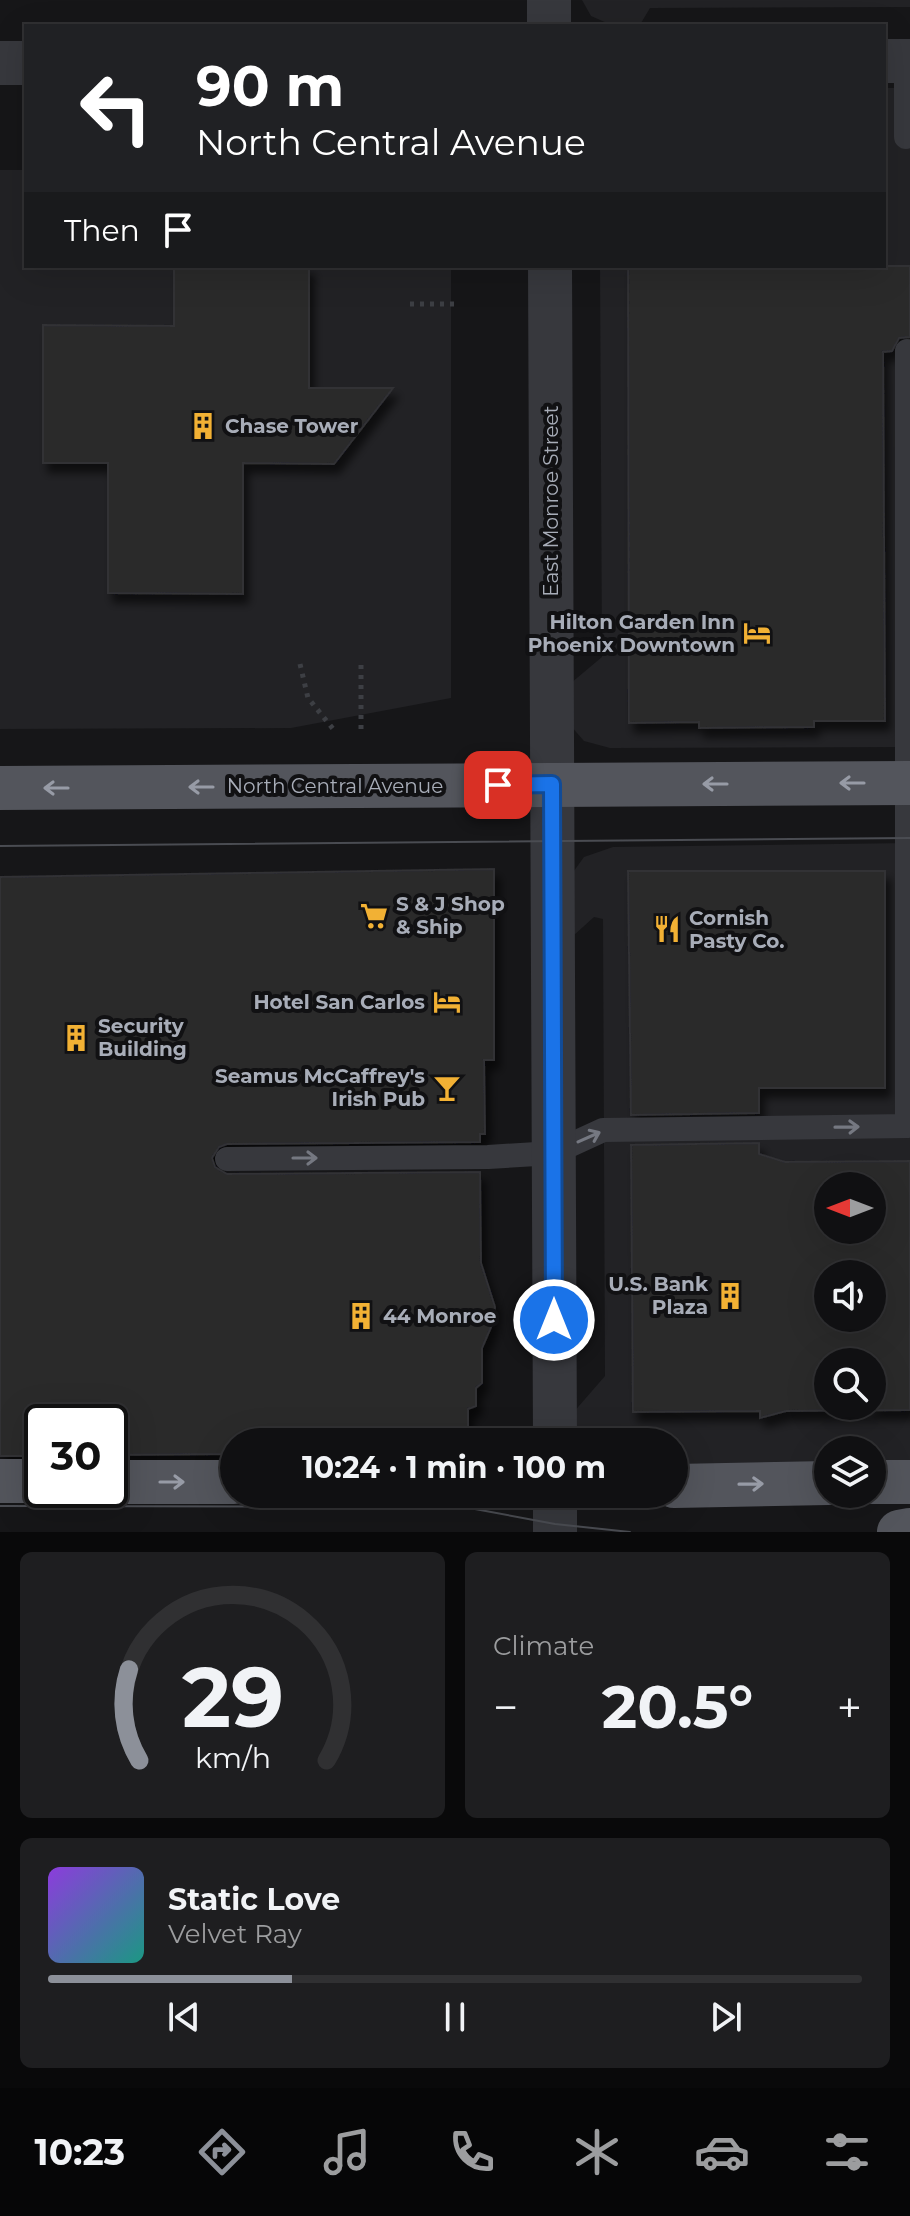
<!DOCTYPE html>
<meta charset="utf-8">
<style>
:root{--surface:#101012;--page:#1e1e20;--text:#f1f3f6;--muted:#9c9d9f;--line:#303032;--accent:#8c9099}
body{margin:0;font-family:Montserrat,sans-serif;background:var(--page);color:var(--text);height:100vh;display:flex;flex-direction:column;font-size:30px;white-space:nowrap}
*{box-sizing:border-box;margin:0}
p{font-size:26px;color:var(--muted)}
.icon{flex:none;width:44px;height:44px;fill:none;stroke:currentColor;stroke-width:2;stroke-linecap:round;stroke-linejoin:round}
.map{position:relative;height:1532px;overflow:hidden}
.sheet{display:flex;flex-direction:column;gap:20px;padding:20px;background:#09090a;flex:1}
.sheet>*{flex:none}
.top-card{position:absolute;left:24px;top:24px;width:862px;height:244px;border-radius:0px;box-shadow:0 8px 32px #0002,0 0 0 2px var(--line);background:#202124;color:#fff;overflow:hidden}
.needle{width:52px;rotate:270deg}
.buttons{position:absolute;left:814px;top:1172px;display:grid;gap:16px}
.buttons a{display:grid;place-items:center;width:72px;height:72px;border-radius:50%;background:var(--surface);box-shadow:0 8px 32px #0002,0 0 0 2px var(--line);font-size:40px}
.speed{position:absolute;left:24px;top:1404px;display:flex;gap:16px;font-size:40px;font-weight:700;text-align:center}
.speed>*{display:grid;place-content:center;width:104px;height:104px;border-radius:50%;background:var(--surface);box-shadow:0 8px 32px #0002,0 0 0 2px var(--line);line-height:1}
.speed .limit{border:4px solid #111;border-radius:12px;background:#fff;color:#111}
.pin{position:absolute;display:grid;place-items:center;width:68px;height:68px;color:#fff;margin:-34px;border-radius:16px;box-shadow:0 4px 12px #0006}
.me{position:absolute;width:88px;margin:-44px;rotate:0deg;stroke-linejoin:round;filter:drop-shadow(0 0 6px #0008)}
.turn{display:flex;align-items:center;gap:28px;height:168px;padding:0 40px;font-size:36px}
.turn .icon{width:104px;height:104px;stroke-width:2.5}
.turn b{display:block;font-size:56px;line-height:68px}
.then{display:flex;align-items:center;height:76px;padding:0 40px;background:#0003;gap:16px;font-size:30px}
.big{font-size:60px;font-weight:700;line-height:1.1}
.sheet .widget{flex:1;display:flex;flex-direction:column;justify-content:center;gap:12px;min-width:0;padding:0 28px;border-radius:12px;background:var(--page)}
.sheet .dial{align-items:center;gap:0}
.dial svg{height:208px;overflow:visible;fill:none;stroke:var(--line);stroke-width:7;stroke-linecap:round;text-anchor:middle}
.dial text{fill:var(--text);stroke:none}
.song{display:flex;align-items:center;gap:24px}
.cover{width:96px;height:96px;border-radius:12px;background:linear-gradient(135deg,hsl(270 70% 55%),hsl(170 70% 35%))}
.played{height:8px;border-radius:4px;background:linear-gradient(90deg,var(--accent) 30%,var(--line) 30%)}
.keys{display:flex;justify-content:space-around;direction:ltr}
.heat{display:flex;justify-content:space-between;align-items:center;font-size:44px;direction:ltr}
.sheet .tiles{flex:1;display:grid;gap:20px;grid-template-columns:1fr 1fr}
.widget:last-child{grid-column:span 2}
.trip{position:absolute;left:220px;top:1428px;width:468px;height:80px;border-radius:40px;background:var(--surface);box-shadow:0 8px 32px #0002,0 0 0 2px var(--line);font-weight:700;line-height:80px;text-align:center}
.dock{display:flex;height:128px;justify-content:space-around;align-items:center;background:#060607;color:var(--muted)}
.dock .icon{width:56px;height:56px}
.dock .current{color:var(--accent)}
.dock b{font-size:36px;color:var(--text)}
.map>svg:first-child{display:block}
.built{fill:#222225;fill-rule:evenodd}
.building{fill:#29292c;stroke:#303034;stroke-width:2;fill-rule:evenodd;filter:url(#shadow)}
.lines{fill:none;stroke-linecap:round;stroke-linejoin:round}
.path{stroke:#3d3f44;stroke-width:5;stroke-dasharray:4 6;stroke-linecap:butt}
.service{stroke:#37383d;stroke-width:24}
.minor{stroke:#37383d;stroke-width:44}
.primary{stroke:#53555c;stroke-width:44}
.tram{stroke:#4a4c52;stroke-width:2}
.oneway{stroke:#979ba6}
.oneway2{stroke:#757881}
.route-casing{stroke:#114b97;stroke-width:20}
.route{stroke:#1a73e8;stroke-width:14}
.labels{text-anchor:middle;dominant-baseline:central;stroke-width:8;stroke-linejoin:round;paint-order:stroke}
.poi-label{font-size:20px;font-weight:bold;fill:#a8adb8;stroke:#111113;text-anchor:start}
.street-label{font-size:20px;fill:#a8adb8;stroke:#111113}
</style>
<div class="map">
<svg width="910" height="1532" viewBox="0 0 910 1532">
<defs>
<filter id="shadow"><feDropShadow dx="5" dy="9" stdDeviation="4" flood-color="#0009"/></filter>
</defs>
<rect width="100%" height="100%" fill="#161618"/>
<path class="built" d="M582 0H910V7L650 8 641 23H607L591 16Z
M884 88H910V747L610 748 584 741 570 725 571 683 602 657 600 266H884Z
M0 170H26V266H451V698L291 728 0 729Z
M910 843V1463H872V1450H828V1463L674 1464V1442H574L572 1414 605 1376 603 919 594 917 573 936 571 875 584 857 613 847ZM828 1186H872V1230H828ZM828 1274H872V1318H828ZM828 1362H872V1406H828Z"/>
<path class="building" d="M174 266H309V388H393L334 464 243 463V594L108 593V463H43V325L174 326Z
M628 266H910V337L899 338 892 351 883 352 885 721H814V727L699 728V722L629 723Z
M494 869V1060H484L485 1134H480V1142L227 1144 219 1147 212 1158 215 1167 227 1174 480 1172 481 1263 495 1307 492 1325 482 1348V1383L476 1388V1406L468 1409V1440H420V1434L241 1437 234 1442 232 1454 110 1455V1422H42V1456H0V877Z
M628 871H885V1088H759V1113L631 1115Z
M759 1143V1154L785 1162 910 1161V1410L786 1411 760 1418V1411L633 1412 631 1145ZM828 1186H872V1230H828ZM828 1274H872V1318H828ZM828 1362H872V1406H828Z"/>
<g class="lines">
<path class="path" d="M410 304H460
M300 664 308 698 334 730
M361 665V730"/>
<path class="service" d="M906 61V137
M227 1159 488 1157 553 1153 603 1130 907 1126V351"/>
<path class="minor" d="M549 0V26
M884 61H910
M0 63H26
M550 266 555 1442
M555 1494V1532"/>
<path class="primary" d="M0 788 910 783
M0 1481H42
M110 1482H234
M872 1482H910
M674 1486 828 1483
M899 1532 910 1530"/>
<path class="tram" d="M0 846 910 838
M0 1506 464 1507 555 1524 630 1532"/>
</g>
<defs><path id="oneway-shaft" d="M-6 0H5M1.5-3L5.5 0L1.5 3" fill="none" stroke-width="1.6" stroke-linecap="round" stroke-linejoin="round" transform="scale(2)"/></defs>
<g class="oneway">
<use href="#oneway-shaft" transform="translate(852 783) rotate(180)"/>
<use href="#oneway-shaft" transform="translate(715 784) rotate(180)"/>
<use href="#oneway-shaft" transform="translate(201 787) rotate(180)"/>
<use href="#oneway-shaft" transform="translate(56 788) rotate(180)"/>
<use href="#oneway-shaft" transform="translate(172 1482)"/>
<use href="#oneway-shaft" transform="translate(751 1484) rotate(-1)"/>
</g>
<g class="oneway2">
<use href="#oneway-shaft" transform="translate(847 1127) rotate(-1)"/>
<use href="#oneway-shaft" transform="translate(589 1137) rotate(-24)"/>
<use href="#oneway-shaft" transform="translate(305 1158)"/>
</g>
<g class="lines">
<g class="route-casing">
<path id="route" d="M498 785 552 784 554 1320"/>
</g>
<use href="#route" class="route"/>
</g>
<defs>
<g id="building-bare" transform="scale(2.16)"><path d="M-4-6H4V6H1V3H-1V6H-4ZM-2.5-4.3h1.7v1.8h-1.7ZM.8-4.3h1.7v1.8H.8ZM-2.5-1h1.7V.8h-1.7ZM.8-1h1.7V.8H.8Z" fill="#f2b134" stroke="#111113" stroke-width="2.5" paint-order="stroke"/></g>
<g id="hotel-bare" transform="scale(2.16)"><path d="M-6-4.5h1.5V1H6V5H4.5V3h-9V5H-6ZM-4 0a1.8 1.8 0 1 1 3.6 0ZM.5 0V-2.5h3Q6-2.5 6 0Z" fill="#f2b134" stroke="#111113" stroke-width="2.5" paint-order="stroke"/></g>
<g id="supermarket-bare" transform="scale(2.16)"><path d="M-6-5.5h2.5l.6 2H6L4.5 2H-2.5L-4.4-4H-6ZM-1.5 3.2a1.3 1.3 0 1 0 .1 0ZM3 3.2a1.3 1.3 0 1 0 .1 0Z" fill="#f2b134" stroke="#111113" stroke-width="2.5" paint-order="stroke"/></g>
<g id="restaurant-bare" transform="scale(2.16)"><path d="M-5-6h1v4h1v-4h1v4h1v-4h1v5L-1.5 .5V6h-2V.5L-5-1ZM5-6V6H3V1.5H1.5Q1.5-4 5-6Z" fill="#f2b134" stroke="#111113" stroke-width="2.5" paint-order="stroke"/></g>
<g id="bar-bare" transform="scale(2.16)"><path d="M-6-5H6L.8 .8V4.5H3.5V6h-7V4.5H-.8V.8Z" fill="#f2b134" stroke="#111113" stroke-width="2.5" paint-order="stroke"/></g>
</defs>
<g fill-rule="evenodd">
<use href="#building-bare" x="203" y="426"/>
<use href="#hotel-bare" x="757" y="633"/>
<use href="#supermarket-bare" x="374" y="916"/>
<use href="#restaurant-bare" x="667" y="929"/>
<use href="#hotel-bare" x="447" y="1002"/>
<use href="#building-bare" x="76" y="1038"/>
<use href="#bar-bare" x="447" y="1088"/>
<use href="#building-bare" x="730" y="1296"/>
<use href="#building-bare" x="361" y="1316"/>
</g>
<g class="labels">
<g class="poi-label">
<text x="225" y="426">Chase Tower</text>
<text x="735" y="622" text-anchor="end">Hilton Garden Inn<tspan x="735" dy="23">Phoenix Downtown</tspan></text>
<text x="396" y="904">S &amp; J Shop<tspan x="396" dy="23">&amp; Ship</tspan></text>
<text x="689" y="918">Cornish<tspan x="689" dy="23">Pasty Co.</tspan></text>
<text x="425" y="1002" text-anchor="end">Hotel San Carlos</text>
<text x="98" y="1026">Security<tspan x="98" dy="23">Building</tspan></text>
<text x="425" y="1076" text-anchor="end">Seamus McCaffrey's<tspan x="425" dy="23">Irish Pub</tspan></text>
<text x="708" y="1284" text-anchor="end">U.S. Bank<tspan x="708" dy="23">Plaza</tspan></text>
<text x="383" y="1316">44 Monroe</text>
</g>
<g class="street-label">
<text transform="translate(551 501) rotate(-90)">East Monroe Street</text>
<text x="335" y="786">North Central Avenue</text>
</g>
</g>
</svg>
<div class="buttons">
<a><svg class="needle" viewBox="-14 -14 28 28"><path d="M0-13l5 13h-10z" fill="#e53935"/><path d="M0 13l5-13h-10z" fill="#9c9d9f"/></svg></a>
<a><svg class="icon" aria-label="sound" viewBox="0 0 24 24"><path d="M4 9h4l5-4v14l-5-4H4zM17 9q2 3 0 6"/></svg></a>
<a><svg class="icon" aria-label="search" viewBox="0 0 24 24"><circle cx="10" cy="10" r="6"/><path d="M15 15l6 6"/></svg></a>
<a><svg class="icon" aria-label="layers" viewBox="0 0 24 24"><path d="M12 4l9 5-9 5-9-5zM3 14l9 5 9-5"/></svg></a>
</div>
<div class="speed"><div class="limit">30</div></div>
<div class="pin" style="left:498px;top:785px;background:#d93025"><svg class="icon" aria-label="arrive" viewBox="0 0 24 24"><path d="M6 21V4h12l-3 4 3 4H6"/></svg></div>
<svg class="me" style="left:554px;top:1320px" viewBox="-20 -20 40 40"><circle r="17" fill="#1a73e8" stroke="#fff" stroke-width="3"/><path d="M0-11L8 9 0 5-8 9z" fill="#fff"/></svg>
<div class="trip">10:24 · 1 min · 100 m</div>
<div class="top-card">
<div class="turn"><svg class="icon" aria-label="left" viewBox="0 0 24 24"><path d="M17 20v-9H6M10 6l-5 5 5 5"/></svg><div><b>90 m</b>North Central Avenue</div></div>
<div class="then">Then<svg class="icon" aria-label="arrive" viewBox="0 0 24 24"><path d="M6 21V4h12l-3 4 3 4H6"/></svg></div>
</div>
</div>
<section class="sheet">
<div class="tiles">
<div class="widget dial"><svg viewBox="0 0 100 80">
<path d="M14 69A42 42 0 1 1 86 69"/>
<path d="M14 69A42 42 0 0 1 10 34" stroke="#8c9099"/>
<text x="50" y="56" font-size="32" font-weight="700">29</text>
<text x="50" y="72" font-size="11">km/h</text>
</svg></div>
<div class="widget"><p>Climate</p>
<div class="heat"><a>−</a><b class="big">20.5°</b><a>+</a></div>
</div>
<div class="widget">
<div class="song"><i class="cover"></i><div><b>Static Love</b><p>Velvet Ray</p></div></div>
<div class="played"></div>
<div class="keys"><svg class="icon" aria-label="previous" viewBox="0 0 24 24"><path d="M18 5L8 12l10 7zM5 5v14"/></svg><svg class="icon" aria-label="pause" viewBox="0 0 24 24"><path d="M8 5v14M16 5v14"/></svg><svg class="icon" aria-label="next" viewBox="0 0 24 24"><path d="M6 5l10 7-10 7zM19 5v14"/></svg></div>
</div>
</div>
</section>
<nav class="dock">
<b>10:23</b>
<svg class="icon current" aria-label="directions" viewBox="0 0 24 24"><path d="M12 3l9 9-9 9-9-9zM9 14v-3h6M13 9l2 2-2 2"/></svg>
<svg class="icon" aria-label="music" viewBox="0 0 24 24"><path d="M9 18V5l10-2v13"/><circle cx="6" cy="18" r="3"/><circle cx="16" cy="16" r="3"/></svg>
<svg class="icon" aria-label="phone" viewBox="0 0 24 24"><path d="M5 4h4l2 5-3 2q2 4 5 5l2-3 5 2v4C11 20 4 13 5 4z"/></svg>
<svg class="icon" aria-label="climate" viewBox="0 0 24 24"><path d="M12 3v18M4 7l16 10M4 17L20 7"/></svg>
<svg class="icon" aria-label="car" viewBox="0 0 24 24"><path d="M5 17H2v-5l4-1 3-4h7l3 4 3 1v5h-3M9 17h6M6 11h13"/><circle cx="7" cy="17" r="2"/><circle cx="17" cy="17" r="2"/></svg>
<svg class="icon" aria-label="filters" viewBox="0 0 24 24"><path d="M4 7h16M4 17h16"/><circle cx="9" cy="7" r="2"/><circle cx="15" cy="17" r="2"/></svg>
</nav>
